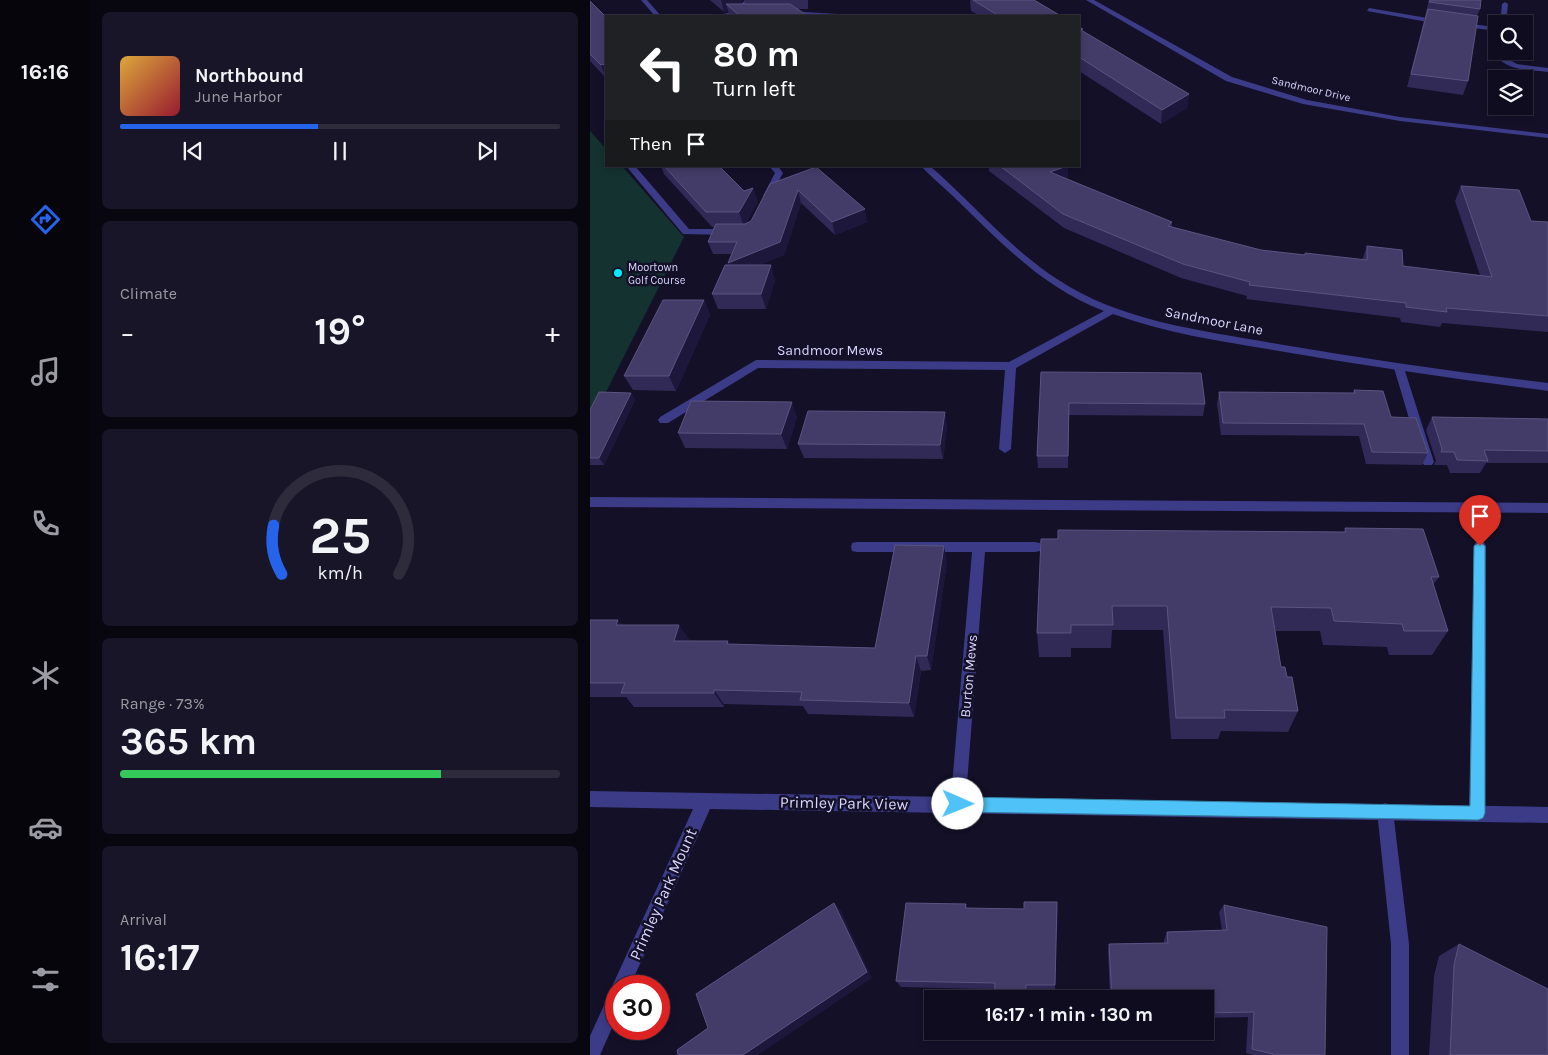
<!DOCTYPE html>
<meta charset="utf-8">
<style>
:root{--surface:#0e0c1e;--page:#171527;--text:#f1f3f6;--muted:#9b9ba4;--line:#2e2c3c;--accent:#2563eb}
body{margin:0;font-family:Karla,sans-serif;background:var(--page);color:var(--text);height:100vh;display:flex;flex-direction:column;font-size:19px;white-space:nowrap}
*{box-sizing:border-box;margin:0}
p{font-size:16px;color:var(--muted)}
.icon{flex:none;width:28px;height:28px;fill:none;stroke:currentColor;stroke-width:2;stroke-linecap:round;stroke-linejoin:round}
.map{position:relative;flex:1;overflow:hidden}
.details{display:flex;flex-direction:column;gap:12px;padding:12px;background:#080710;width:500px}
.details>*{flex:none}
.top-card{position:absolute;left:15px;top:15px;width:475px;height:152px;border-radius:0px;box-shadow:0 2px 8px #0003,0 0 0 1px var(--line);background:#202124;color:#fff;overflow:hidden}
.buttons{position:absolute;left:898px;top:15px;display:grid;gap:10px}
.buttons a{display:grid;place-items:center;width:45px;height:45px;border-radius:0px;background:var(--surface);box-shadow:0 2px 8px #0003,0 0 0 1px var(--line);font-size:25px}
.speed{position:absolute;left:15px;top:975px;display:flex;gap:10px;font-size:25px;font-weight:700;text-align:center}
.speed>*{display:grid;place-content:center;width:65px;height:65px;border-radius:50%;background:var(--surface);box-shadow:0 2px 8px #0003,0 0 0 1px var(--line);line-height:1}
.speed .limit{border:8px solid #d22;background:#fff;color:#111}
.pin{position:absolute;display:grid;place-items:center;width:42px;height:42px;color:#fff;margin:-51px -21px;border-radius:50% 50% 50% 0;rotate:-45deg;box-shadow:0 0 5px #0007}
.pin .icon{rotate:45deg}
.me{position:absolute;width:55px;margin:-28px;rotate:91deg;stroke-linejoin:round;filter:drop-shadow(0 0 4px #0008)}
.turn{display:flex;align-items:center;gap:18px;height:105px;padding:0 25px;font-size:22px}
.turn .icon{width:65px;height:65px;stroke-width:2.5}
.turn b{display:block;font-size:35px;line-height:42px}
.then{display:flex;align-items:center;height:48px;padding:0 25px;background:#0003;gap:10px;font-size:19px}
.big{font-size:38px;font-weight:700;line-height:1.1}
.details .card{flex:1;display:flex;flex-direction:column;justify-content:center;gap:8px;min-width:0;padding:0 18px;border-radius:8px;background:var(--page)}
.details .dial{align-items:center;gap:0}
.dial svg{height:130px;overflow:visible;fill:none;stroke:var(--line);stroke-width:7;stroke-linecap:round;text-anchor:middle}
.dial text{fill:var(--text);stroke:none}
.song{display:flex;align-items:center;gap:15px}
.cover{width:60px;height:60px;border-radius:8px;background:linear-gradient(135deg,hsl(40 70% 55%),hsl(350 70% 35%))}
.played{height:5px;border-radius:2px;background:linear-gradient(90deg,var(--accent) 45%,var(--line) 45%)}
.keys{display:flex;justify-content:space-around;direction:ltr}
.heat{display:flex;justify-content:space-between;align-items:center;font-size:28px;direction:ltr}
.charge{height:8px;border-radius:4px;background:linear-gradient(90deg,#34c759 73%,var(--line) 0)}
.trip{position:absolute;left:334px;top:990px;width:290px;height:50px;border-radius:0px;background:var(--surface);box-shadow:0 2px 8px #0003,0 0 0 1px var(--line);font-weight:700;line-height:50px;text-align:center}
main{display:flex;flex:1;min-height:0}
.menu{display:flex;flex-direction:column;width:90px;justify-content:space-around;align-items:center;background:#06050c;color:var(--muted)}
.menu .icon{width:35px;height:35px}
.menu .on{color:var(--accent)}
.menu b{font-size:22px;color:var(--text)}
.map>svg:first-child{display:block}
.green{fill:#133230}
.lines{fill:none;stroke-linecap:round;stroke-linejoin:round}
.lane{fill:#3c3b87;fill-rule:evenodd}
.street{fill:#3c3b87;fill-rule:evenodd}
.wall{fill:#312956}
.shaded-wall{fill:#1d173c}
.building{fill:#433c68;stroke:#5b5480}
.route{fill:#4fc3f7;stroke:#337fa1}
.poi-dot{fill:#02ecff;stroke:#131028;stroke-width:2}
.labels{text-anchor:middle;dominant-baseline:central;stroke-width:5;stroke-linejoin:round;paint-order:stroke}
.far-street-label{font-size:11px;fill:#dad6ff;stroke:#131028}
.far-poi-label{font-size:11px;fill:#dad6ff;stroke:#131028;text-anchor:start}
.street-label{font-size:14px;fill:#dad6ff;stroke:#131028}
.near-street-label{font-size:16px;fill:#dad6ff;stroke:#131028}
</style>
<main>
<nav class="menu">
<b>16:16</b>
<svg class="icon on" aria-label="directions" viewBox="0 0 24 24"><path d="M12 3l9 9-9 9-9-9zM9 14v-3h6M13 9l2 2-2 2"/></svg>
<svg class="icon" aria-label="music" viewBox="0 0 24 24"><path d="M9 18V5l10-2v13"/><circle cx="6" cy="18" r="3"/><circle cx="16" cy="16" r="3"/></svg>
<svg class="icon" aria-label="phone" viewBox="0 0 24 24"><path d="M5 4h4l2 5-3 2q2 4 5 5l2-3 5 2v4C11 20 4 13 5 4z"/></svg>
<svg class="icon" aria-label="climate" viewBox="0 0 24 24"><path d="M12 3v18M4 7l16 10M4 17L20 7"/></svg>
<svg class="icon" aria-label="car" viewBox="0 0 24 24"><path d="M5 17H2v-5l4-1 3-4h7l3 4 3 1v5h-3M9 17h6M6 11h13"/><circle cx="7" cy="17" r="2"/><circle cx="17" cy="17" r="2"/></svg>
<svg class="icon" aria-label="filters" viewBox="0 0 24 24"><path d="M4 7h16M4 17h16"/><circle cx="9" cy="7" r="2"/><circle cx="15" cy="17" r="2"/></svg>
</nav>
<section class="details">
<div class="card">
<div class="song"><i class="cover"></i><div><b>Northbound</b><p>June Harbor</p></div></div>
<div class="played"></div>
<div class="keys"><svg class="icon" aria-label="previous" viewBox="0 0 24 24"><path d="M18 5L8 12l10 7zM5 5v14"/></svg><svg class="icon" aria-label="pause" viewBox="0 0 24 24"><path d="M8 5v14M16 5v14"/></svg><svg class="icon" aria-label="next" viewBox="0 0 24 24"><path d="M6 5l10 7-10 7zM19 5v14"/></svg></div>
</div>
<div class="card"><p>Climate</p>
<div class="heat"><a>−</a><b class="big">19°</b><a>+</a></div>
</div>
<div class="card dial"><svg viewBox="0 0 100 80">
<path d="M14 69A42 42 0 1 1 86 69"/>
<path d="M14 69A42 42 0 0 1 9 39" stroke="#2563eb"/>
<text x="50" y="56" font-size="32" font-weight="700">25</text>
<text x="50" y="72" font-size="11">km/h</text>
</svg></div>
<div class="card"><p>Range · 73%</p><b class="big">365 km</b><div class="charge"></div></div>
<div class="card"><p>Arrival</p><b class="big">16:17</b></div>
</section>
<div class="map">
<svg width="958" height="1055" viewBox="0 0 958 1055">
<rect width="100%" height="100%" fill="#131028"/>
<path class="green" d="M0 131 16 149V166H32L94 237 0 424Z"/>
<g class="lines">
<path class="lane" d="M915 2 918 4 916 24H910L912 4Z
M779 8 849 20 852 22 849 24 777 11Z
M872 23 906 27V31L870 26 869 25Z
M906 50 912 51V56L927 64 958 68V72C940 70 918 71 906 56Z
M36 166H45L99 229H139L144 232 139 235 93 234Z
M809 364 814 368 844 462 842 465H834L832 462 804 368Z
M0 497 958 503V513L0 507Z
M890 541 894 542 896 546 895 813 893 819 887 821 881 819 879 813 884 546 886 542Z
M795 803 801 805 803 811 819 944V1055H801V944L787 811 789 805Z"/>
<path class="street" d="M51 0H57L71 16H65Z
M155 0H161L149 13 126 16 145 11Z
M496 0H504L642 77 717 100 810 117 958 134V138L810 121 713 104 636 81Z
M199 11 248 14 251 16 197 14Z
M179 166H188L193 173 181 196 177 199 173 196 185 173Z
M331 166H340C383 203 419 248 467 279 530 321 609 330 682 343 774 359 866 372 958 383V391C866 379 774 366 683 350 629 341 575 333 523 314L426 368 421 449 415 453 409 449 415 370 168 368 78 423H70L68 420 70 417 166 360 419 362 514 311C455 289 412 244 368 201 356 189 342 178 331 166Z
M267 542H445L450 543 451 547 450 551 445 552H395L376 797 958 807V823L120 809 40 986H26V1019L10 1055H0V1036L20 992 24 990 22 986 25 980 103 809 0 807V791L361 797 382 552H267L262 551 261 547 262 543Z"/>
</g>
<path class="wall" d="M120 0H153L150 4H155L154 0H218V9H208L218 16H140L138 11 134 12Z
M380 0H444L471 16H390L381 11Z
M839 0 890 9 887 16 878 81 873 95 817 87Z
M0 1 16 17V78L0 61Z
M489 27 493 31 599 94 597 108 571 124 489 71Z
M71 166H74L154 191 163 188 168 202 156 223 161 221 226 167 277 222 245 235 211 203 194 255 169 265 185 280 176 309H128L122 294 138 265 141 254H123L118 242 124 227H122L74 174Z
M399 166H478V180L582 222V227L671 250 714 255 772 260 777 246 813 266 890 275 865 201 871 186 941 221 958 222V332L852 323 850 327 811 322 810 318 656 299 657 296 591 278 474 228 399 171Z
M114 300 120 315 86 391 43 390 34 376Z
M451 372 615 404 613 416 479 415 478 468H448L447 456Z
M764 390 801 417 838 453 832 465 776 464 769 436 631 435 627 404 629 392 763 393Z
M41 393 45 400 14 465H0V410Z
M207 417 197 449 95 448 88 433Z
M842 417 958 419V463H896L890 473H860L857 465H844L846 461 836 430Z
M357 427 353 459 214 458 208 444Z
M755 528 849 577 843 585 858 631 842 655H799L797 647 733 645 730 631H685L691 667 697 677 708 711 698 732 631 731 628 739H581L573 630H522L521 648H481V657H449L447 633 468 539 754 532Z
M357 562 341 670 331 671 324 717 218 714 213 706 134 704V707H44L36 697H0V620L33 625 100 641 141 645 285 648Z
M467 902 465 991 311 987 306 981 376 904 377 908 434 909Z
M634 905 735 1055H663L656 1053 658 1017 615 1018V999H520L518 951 519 944 574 943V940L577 932 632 930 629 912Z
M869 944 958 1055H839L844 976 849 956Z"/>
<path class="shaded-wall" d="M131 0H153L144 9 136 4 138 11 134 12Z
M13 64 16 71V78L11 65Z
M599 94 597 108 571 124 572 110Z
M478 166V180L460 172Z
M163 188 168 202 154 227 149 212Z
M208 190 211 203 194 255 142 275 138 263Z
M275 209 277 222 245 235 242 222Z
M181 265 185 280 176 309 171 294Z
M114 300 120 315 86 391 79 376Z
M41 393 45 400 14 465 9 458Z
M202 402 207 417 197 449 191 434Z
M355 412 357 427 353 459 350 445Z
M354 546 357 562 341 670 337 656Z
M28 620 41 635 26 625Z
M89 625 100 640 95 656 84 641Z
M326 656 331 671 324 717 319 703Z
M124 690 134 704V707L124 693Z
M467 902 468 910 465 991V985Z
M244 903 251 911 282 978 168 1055H153Z
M436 985 438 991 437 999H436Z"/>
<path class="building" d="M383 0H444L471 16H409Z
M840 0H891L890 9 839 2Z
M0 1 16 17V67L13 64 11 65 0 54Z
M136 4H200L218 16H150Z
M838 9 888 16 878 81 821 74Z
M489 27 493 29 491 30 599 94 572 110 489 57Z
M74 166H129L154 191 163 188 149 212H116Z
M410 166H477L460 172 582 222 578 226 671 250 715 255V253L777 260V246L812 250 813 266 902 277 871 186 929 190 941 221 958 222V316L856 308 857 312 816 307V303L659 285 660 282 593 264 473 214Z
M226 167 275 209 242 222 208 190 190 242 138 263 147 242H118L126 224H155L161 221 180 184Z
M135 265H181L171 294H122Z
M73 300H114L79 376H34Z
M451 372 611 373 615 404 479 403 478 456H447Z
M764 390 793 391 801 417 826 418 838 453 782 452 774 424 633 423 629 392 765 393Z
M9 392 41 393 9 458H0V410Z
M101 401 202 402 191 434 88 433Z
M218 411 355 412 350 445 208 444Z
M842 417 958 419V451L894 450 898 461 867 460 864 452H851L852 449Z
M755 528 833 529 849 577H841L858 631H814L812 624 744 621 741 608 681 607 691 667H695L697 677H702L708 711 634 710 635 718H586L577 606H522L523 625H481V633H447L451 539H468V530L756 532Z
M305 545 354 546 337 656H326L319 703 210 700 212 692 124 690V693H31L35 683H0V620H28L26 625H89L84 641H138L137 644 285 648Z
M434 902H467L465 985H436V999H404L405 983 306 981 316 903 376 904 375 908 434 909Z
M244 903 277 972 153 1055H88L87 1050 118 1028 106 994Z
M634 905 737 927 735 1055H687L662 1049 664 1012 615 1013V999H522L519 944 578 943 577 932 637 930Z
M869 944 958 989V1055H860L864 965Z"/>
<path class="route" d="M890 542 895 546V813L893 818 888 820 368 812 363 810 361 804 363 799 368 797 880 806 884 546Z"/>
<circle class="poi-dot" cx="28" cy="273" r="5"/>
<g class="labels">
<g class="far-street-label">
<text transform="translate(721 89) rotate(13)">Sandmoor Drive</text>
</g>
<g class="far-poi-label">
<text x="38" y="267">Moortown<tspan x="38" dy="13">Golf Course</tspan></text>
</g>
<g class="street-label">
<text transform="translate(624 321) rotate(11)">Sandmoor Lane</text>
<text x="240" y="350">Sandmoor Mews</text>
<text transform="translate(379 676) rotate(-85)">Burton Mews</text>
</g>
<g class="near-street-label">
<text transform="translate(254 803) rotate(1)">Primley Park View</text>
<text transform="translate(73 894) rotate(-66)">Primley Park Mount</text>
</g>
</g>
</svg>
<div class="buttons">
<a><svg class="icon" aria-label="search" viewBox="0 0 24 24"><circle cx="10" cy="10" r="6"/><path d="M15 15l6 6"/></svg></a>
<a><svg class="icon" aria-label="layers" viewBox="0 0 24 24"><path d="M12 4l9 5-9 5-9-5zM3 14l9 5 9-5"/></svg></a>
</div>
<div class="speed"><div class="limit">30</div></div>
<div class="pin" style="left:890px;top:546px;background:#d93025"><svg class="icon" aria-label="arrive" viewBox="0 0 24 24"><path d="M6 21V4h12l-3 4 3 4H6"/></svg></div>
<svg class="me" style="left:368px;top:804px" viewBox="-20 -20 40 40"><circle r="19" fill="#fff"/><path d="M0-13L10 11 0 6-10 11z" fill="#4fc3f7"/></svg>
<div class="trip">16:17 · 1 min · 130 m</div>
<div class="top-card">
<div class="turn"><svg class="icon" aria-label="left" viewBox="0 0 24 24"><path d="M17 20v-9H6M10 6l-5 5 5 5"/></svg><div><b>80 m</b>Turn left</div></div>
<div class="then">Then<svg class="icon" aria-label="arrive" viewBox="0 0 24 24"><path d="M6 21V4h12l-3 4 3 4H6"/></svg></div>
</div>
</div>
</main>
